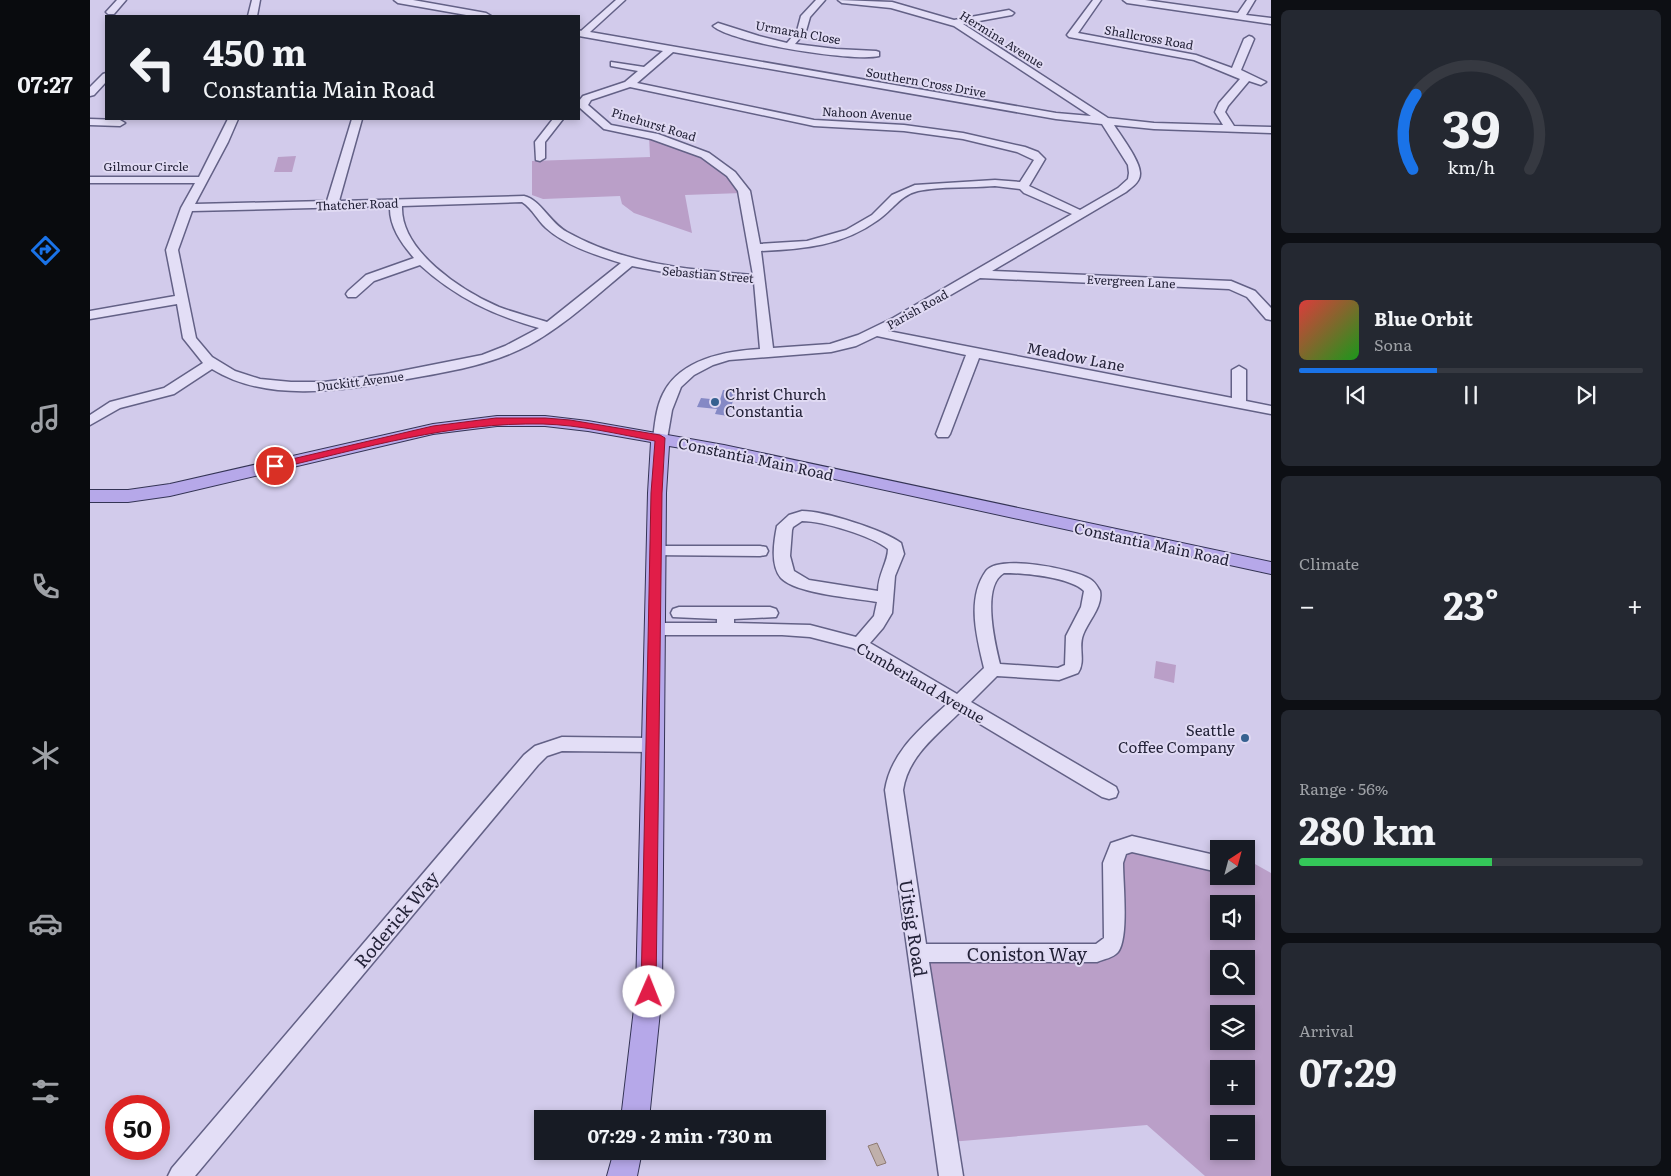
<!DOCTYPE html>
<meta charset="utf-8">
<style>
:root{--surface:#171b24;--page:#242831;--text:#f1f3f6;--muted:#9ea1a6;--line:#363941;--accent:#1a73e8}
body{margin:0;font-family:Literata,serif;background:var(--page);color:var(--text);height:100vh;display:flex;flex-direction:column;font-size:19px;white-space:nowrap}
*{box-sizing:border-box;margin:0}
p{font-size:16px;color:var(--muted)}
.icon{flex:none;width:28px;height:28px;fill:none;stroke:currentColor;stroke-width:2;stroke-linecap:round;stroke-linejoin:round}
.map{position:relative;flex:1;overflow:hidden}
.panel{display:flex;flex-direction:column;gap:10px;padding:10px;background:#0d0f14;width:400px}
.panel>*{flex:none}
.hud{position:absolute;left:15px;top:15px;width:475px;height:105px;border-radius:0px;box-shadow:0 2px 8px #0003;background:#171b24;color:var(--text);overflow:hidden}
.needle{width:32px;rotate:36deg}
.controls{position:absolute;left:1120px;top:840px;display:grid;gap:10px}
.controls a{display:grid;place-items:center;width:45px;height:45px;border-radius:0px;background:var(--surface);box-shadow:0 2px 8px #0003;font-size:25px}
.speed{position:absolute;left:15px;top:1095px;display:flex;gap:10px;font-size:25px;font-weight:700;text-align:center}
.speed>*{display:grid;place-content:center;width:65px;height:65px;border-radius:50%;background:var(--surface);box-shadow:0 2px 8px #0003;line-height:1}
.speed .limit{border:8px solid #d22;background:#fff;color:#111}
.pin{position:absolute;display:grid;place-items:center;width:42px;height:42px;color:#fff;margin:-21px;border:2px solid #fff;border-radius:50%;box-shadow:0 1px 5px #0007}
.me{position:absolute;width:55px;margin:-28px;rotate:1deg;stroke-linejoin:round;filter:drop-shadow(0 0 4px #0008)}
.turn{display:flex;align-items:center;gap:18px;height:105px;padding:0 15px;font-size:22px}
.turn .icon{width:65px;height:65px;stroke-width:2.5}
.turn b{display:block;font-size:35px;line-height:42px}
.big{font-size:38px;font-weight:700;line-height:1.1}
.panel .card{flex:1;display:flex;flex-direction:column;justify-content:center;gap:8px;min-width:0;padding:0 18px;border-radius:8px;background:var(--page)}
.panel .dial{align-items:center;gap:0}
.dial svg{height:130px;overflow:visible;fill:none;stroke:var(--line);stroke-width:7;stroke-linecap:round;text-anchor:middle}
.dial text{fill:var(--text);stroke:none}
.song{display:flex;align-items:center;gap:15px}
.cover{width:60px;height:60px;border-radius:8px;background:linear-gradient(135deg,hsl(0 70% 55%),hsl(120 70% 35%))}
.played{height:5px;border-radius:2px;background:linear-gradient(90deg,var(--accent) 40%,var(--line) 40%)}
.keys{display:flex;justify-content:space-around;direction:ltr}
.heat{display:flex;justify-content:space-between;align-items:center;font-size:28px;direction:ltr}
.charge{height:8px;border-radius:4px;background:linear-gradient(90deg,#34c759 56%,var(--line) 0)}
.trip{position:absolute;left:444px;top:1110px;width:292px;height:50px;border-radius:0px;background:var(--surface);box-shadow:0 2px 8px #0003;font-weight:700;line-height:50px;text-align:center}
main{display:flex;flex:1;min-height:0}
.menu{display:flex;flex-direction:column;width:90px;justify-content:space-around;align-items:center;background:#090b0e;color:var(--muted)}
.menu .icon{width:35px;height:35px}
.menu .current{color:var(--accent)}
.menu b{font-size:22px;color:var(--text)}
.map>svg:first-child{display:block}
.green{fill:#ba9fc8;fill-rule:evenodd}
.water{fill:#c0b0ab;stroke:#8e7a72}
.building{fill:#8589c5}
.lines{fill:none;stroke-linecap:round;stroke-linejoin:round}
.minor-casing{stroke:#636186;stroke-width:3}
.major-casing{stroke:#343455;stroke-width:2}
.minor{fill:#e3def6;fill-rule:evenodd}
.major{fill:#b6a8e9;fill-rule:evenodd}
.route{fill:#e11d48;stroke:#92132f}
.poi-dot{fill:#366190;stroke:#e0daf3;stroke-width:2}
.labels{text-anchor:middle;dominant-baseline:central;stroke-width:4;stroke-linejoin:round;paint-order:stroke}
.far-street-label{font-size:12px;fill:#232238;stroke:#e0daf3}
.street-label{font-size:15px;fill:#232238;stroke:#e0daf3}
.poi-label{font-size:15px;fill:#232238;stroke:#e0daf3;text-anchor:start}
.near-street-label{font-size:18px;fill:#232238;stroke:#e0daf3}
</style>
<main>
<nav class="menu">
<b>07:27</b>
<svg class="icon current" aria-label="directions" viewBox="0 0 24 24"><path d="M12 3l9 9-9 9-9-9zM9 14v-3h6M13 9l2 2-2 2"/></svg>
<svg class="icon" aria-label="music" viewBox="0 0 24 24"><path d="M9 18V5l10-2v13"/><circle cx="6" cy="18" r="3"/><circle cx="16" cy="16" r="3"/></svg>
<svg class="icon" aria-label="phone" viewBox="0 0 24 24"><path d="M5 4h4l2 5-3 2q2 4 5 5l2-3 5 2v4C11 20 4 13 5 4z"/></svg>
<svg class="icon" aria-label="climate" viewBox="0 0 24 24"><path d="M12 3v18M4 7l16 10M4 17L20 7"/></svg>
<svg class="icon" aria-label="car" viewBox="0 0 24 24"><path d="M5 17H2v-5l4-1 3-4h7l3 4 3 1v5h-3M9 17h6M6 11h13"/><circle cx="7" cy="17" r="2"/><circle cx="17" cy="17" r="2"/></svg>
<svg class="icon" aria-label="filters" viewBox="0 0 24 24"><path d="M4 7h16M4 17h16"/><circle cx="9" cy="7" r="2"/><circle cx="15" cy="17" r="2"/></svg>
</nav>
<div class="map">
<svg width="1181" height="1176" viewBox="0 0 1181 1176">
<rect width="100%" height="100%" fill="#d2cbeb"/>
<path class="green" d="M559 136C598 149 627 158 652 193L595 195 602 233 544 213 532 204 530 196 453 199 442 195V161L560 157Z
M206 156 202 172H184L188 157Z
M1066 661 1086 665 1084 683 1064 678Z
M1028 849 1129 857V876H1156V859L1181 873V1176H1115L1057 1125 860 1142 828 953 1013 951ZM1129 904H1156V931H1129ZM1129 959H1156V986H1129ZM1129 1014H1156V1041H1129ZM1129 1069H1156V1096H1129ZM1129 1124H1156V1151H1129Z"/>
<path class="water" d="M787 1143 796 1163 787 1166 778 1146Z"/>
<path class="building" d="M633 390 646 392 638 416 625 414 627 409 607 407 611 398 630 400Z"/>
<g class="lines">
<g class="minor-casing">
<path id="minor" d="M27 0H36L24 14H18L16 12Z
M162 0H170L167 16H158Z
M304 0H323L396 13 401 16H382L308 3Z
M526 0H535L500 32 966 113 1001 116 864 26 801 8 752 3 748 0 802 2 864 20 919 10 924 13 922 15 873 24 1018 118 1064 123 1133 125 1125 112 1129 103 1150 79 1104 60 979 37 977 35 1003 0H1011L988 33 1106 55 1142 68 1154 39 1159 36 1162 37 1164 39 1151 70 1176 82 1171 85 1159 81 1138 106 1135 112 1144 126 1181 127V133L1064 129 1024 125C1031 136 1051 162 1050 174 1050 182 1042 187 1036 192L902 271 1141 281 1165 291 1181 308V320L1176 319 1157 297 1139 289 890 278 798 331 1142 398V370L1149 366 1156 370V401L1181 406V414L889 358 860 434 858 437H848L846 434 876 355 787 336 766 346 741 352 639 360 623 365 604 375 591 387 582 410 577 439 575 442H565L563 439C565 424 566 408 573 394 590 359 635 351 670 349L664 282 594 276 542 266C509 293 477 324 439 345 403 364 363 371 323 378 259 389 180 405 122 369L84 394 30 408 0 425V415L20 402 74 388 113 363 93 338 87 304 0 319V311L85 296 76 250 91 208 105 183H0V177H109L138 119H148L138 142 105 204 237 201 262 119H272L249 201 434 196C451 200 460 223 477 232 534 264 599 270 663 275L648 191 637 176 611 157 561 139 514 129 489 107V101L493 96 535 82 548 71 521 66V62L554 67 573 51 489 36V30L491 31ZM583 52 966 119 1012 124 1038 165 1039 173 1038 179 1028 188 990 210 939 186 955 159 948 152 935 147 873 133 814 125 724 120 547 83ZM540 87 724 126 814 131 873 139 927 152 944 160 930 182 905 180 825 185 802 195 782 215 756 230 717 241 670 244 660 191 645 172 619 153 568 134 521 125 498 105 501 100ZM905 186 930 189 934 193 982 214 803 318 768 335 740 344 683 348 671 251C714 249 752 246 788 220 802 211 810 195 828 191 850 186 882 188 905 186ZM432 202C443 209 447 220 456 228 476 246 506 255 531 263L457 322C441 317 425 313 409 307 372 291 310 251 312 206ZM300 206C299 226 311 243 324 258L276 275 258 291 256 294 258 297H266L284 281 330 265C365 297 403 315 449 328L415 346 392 355 296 374 234 382H201L170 379 145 371 122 357 106 338 88 250 102 211Z
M726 0H735L720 17 716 31 705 44 746 49 786 51 789 52V56C763 62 642 43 623 26L628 23 669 36 697 43 707 31 711 16Z
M1033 0H1055L1148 13 1157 0H1165L1156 15 1181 18V24L1037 3Z
M16 73V82L4 95 0 96V87L13 74Z
M0 119 30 120 35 123 30 126 0 125Z
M463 119H473L455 142V158L450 161 446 160 445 142Z
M712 511C734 511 794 530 811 543L814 554 805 576 802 613 793 628 780 643 867 694 894 668C887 638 876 599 896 571 909 554 984 569 1000 579 1005 582 1007 586 1010 591 1013 607 998 621 993 635 988 648 996 661 988 673L969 680 907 676 881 702 1026 787 1028 792 1026 797 1019 799 1012 797 870 712C847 735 818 756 813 790L836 944H1006L1014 938 1013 863 1021 843 1042 836 1129 856 1128 872 1042 852 1036 854 1033 863C1033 883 1039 938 1028 952 1023 958 1014 959 1007 962H839L873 1176H849L795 790C801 752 830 729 857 704L763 648 720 637 692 635H565L559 633 557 629 559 625 565 623H627V619L583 617 581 613 583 609 589 607H680L686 609 688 613 686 617 644 619V623L720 625 766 637 784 616 787 602C765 598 706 594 691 578 680 565 684 541 687 526L699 515ZM712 521C733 521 782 536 798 549 798 562 788 574 788 591L719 580 704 571 700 556 702 530 703 527ZM914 573C934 573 980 577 994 591L991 607 976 636 975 665 968 668 910 664C905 644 891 586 914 573Z
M566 546H670L676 547 678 551 676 555 670 556 560 555 558 551 560 547Z
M472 737 563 738 569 740 572 745 569 750 563 752 472 751 457 756 448 765 105 1176H78L82 1168 434 755 445 746Z"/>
</g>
<g class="major-casing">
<path id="major" d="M407 416H455L498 421 634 445 1181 562V574L634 455 579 446 576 493 572 992 559 1119H531L546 992 558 493 561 442 498 431 455 426H407L343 434 80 496 38 502H0V490H38L80 484 343 424Z
M524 1151H552L547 1176H517Z"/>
</g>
<use href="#minor" class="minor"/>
<use href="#major" class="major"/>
</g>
<path class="route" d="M406 418H455L480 420 570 435 575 438 572 493 566 992 564 996 559 998 553 996 551 992 561 493 565 441C528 434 490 425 453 424 361 422 274 448 185 469L180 466 185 463 343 426Z"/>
<g class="poi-dot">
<circle cx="625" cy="402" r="5"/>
<circle cx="1155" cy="738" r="5"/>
</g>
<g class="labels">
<g class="far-street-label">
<text transform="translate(708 32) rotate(10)">Urmarah Close</text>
<text transform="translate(1059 37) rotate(10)">Shallcross Road</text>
<text transform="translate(912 39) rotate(32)">Hermina Avenue</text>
<text transform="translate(836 82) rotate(10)">Southern Cross Drive</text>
<text transform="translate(777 113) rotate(3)">Nahoon Avenue</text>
<text transform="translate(564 124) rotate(17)">Pinehurst Road</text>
<text x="56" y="166">Gilmour Circle</text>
<text transform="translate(267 204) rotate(-2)">Thatcher Road</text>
<text transform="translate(618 274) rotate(5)">Sebastian Street</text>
<text transform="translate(1041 281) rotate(3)">Evergreen Lane</text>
<text transform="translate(827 309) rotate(-29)">Parish Road</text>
<text transform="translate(270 381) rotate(-7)">Duckitt Avenue</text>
</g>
<g class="street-label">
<text transform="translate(986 356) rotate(11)">Meadow Lane</text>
<text transform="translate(666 458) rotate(12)">Constantia Main Road</text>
<text transform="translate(1062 543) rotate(12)">Constantia Main Road</text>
<text transform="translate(831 682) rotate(30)">Cumberland Avenue</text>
</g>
<g class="poi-label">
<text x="635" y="393">Christ Church<tspan x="635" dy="17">Constantia</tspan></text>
<text x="1145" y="729" text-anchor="end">Seattle<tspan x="1145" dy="17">Coffee Company</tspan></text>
</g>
<g class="near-street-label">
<text transform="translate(306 919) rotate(-50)">Roderick Way</text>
<text transform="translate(824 928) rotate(81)">Uitsig Road</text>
<text x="937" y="953">Coniston Way</text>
</g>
</g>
</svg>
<div class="controls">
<a><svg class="needle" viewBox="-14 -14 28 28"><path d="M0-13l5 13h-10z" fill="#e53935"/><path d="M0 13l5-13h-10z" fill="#9ea1a6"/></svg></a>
<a><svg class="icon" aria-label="sound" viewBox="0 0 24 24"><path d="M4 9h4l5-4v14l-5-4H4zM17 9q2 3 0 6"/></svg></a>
<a><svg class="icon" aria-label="search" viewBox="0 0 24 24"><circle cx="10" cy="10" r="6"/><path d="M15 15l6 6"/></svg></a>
<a><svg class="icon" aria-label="layers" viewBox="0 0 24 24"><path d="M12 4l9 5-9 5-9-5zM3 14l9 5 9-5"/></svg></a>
<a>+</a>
<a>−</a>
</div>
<div class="speed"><div class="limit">50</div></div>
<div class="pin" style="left:185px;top:466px;background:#d93025"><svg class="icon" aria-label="arrive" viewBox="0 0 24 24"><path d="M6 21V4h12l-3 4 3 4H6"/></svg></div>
<svg class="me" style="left:559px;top:992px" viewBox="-20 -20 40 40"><circle r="19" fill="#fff"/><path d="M0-13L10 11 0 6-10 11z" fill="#e11d48"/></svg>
<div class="trip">07:29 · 2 min · 730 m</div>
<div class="hud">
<div class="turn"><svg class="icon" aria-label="left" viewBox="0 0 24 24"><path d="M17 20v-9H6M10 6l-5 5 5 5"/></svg><div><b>450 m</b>Constantia Main Road</div></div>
</div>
</div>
<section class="panel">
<div class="card dial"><svg viewBox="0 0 100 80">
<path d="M14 69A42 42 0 1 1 86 69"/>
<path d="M14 69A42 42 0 0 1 16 23" stroke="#1a73e8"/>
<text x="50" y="56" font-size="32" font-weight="700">39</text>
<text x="50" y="72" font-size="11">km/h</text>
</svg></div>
<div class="card">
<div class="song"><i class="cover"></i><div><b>Blue Orbit</b><p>Sona</p></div></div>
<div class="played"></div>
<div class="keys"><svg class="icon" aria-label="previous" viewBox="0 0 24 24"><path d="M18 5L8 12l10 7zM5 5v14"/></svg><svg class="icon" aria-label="pause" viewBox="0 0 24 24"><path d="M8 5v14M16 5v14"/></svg><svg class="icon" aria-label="next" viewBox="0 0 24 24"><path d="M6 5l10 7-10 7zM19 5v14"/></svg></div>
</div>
<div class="card"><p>Climate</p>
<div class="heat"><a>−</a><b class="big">23°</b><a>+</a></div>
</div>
<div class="card"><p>Range · 56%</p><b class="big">280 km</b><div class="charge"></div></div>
<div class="card"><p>Arrival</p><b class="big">07:29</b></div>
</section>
</main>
